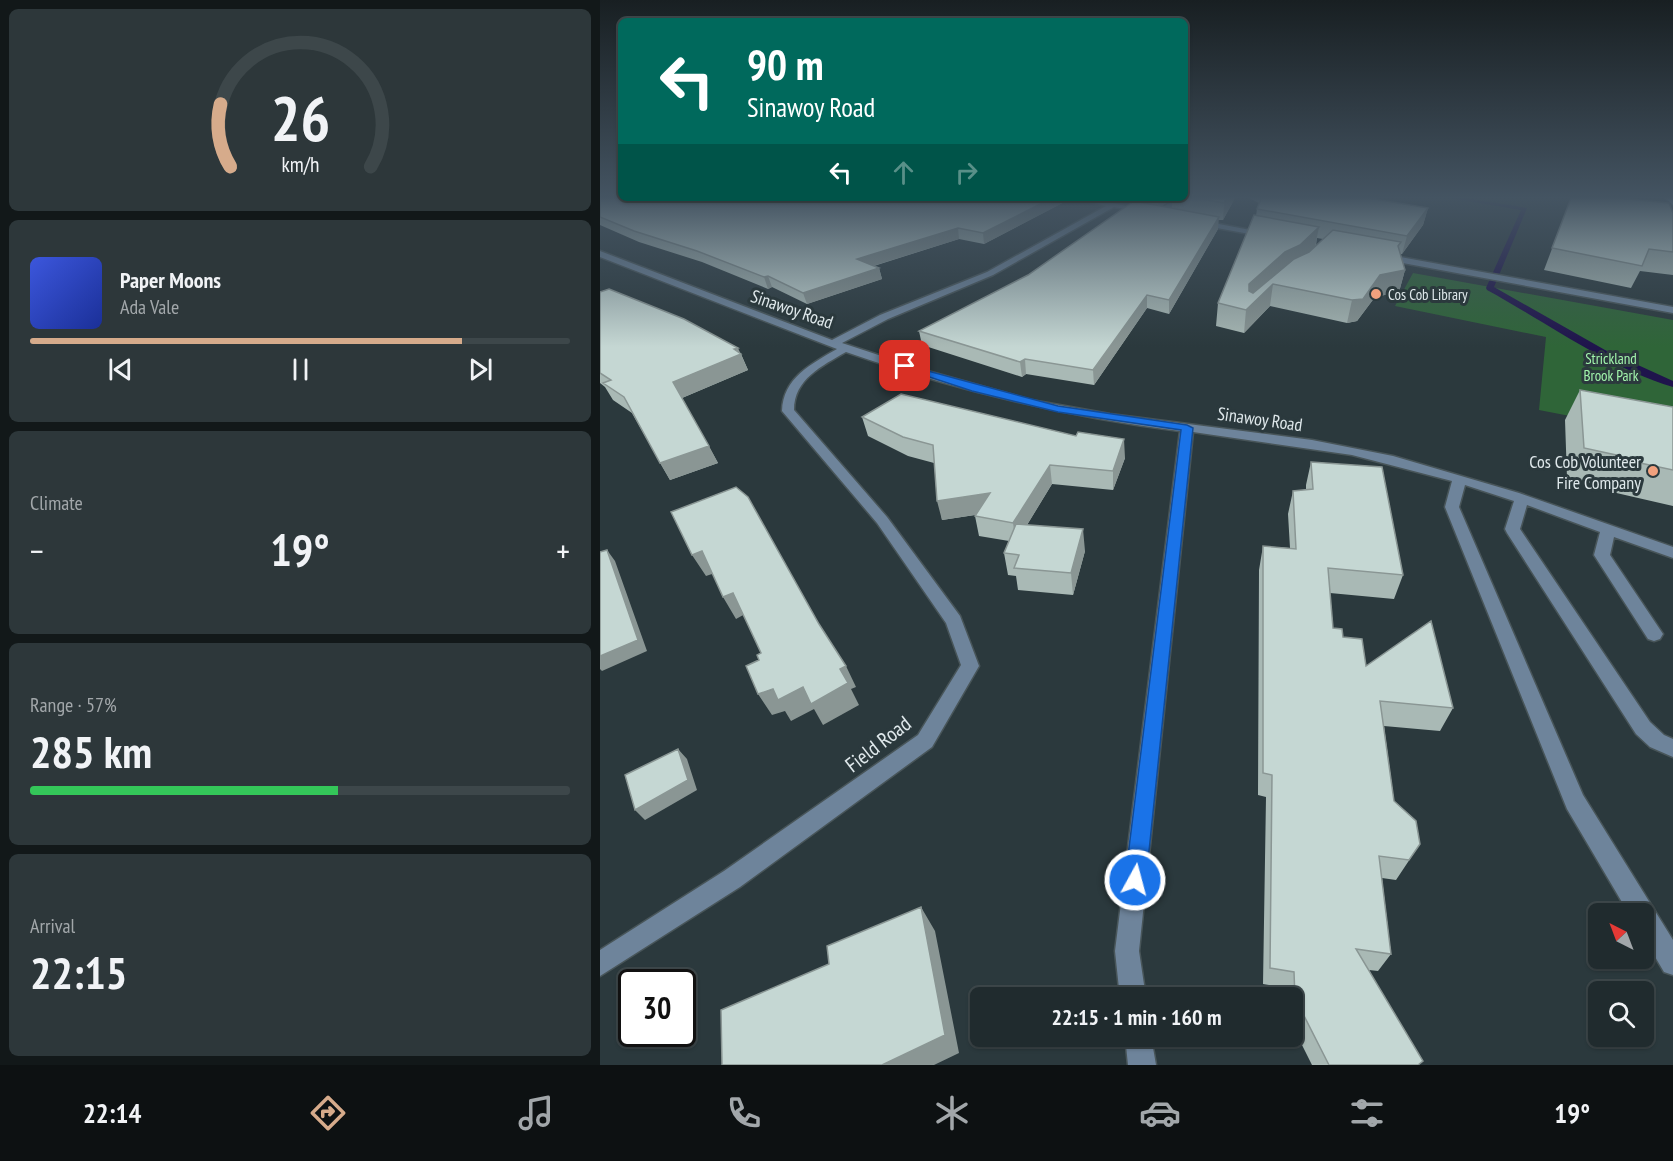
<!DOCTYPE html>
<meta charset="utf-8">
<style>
:root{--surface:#202b2e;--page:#2d373a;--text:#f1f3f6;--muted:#a2a7aa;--line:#3d474a;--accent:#d6ab8b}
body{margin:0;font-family:"PT Sans Narrow",sans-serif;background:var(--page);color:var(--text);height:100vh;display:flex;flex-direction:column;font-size:22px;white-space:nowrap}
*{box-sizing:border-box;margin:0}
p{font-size:20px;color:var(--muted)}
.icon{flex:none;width:33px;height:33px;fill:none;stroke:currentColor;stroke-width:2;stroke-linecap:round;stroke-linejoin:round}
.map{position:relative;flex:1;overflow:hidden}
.details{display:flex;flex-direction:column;gap:9px;padding:9px;background:#121819;width:600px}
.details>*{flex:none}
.hud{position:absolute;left:18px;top:18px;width:570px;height:183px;border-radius:9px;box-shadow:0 2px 4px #0004,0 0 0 2px var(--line);background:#00695c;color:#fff;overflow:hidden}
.needle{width:39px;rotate:318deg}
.fabs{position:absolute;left:988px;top:903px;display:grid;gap:12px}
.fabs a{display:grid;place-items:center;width:66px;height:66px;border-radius:9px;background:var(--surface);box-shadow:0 2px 4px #0004,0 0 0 2px var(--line);font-size:30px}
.speed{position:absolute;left:18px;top:969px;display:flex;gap:12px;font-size:30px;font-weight:700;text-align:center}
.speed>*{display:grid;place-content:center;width:78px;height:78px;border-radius:50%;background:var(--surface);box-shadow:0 2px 4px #0004,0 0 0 2px var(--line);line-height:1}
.speed .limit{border:3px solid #111;border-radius:9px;background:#fff;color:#111}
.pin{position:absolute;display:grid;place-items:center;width:51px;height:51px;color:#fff;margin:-26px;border-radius:12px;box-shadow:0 3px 9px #0006}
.me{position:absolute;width:66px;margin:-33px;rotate:7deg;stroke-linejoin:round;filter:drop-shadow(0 0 4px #0008)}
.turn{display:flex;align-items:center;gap:21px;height:126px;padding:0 30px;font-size:27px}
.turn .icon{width:78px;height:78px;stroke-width:2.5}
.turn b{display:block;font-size:42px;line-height:51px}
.lanes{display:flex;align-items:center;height:57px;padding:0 30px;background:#0003;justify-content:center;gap:30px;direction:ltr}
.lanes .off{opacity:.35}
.big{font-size:45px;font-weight:600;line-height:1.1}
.details .tile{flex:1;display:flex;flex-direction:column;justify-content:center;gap:9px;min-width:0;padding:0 21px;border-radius:9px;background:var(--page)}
.details .dial{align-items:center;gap:0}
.dial svg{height:156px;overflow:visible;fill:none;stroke:var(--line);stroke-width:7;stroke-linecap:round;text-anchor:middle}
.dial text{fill:var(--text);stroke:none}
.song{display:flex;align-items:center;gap:18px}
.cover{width:72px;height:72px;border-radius:9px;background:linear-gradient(135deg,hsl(230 70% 55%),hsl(230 70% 35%))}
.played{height:6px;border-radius:3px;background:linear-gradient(90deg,var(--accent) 80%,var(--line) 80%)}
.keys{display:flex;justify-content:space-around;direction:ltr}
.heat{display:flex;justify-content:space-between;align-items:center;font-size:33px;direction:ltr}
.charge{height:9px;border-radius:4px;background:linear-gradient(90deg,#34c759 57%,var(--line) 0)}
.trip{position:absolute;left:370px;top:987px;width:333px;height:60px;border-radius:9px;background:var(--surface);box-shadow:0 2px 4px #0004,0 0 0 2px var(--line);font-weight:600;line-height:60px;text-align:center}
.dock{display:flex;height:96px;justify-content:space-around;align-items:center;background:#0d1112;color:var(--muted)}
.dock .icon{width:42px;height:42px}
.dock .selected{color:var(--accent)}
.dock b{font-size:27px;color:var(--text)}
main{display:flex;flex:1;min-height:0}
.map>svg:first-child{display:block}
.green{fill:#2f6538}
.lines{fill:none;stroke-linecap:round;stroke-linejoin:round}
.stream{fill:#1f144c;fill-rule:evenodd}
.minor-casing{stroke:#485559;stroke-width:3}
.major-casing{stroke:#485559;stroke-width:3}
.minor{fill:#6e849b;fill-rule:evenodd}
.major{fill:#acd0f7;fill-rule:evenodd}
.wall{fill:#a9b9b5;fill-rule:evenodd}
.shaded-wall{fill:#8a9694}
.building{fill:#c5d7d3;stroke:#8a9694;stroke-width:1.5}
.route{fill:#1a73e8;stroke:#114b97;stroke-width:1.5}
.poi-dot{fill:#f1a17e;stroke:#2b393d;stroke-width:2}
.labels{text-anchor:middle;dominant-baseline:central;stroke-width:6;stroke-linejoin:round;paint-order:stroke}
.far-poi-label{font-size:15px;fill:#dfe8eb;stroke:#2b393d;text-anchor:start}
.far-park-label{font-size:15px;fill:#a2f5ac;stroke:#2b393d}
.street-label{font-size:18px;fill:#dfe8eb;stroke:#2b393d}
.poi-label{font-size:18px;fill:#dfe8eb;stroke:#2b393d;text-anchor:end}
.near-street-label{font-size:21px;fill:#dfe8eb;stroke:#2b393d}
</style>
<main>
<section class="details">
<div class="tile dial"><svg viewBox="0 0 100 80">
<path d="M14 69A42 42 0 1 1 86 69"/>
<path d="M14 69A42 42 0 0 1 9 37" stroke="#d6ab8b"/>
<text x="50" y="56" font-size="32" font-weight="700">26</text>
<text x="50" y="72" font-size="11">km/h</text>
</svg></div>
<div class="tile">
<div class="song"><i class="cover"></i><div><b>Paper Moons</b><p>Ada Vale</p></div></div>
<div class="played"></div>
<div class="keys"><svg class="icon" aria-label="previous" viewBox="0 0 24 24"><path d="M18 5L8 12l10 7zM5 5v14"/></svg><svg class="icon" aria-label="pause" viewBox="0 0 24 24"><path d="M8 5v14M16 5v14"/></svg><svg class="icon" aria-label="next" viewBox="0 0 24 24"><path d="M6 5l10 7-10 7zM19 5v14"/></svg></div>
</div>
<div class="tile"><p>Climate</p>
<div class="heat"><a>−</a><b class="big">19°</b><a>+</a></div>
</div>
<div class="tile"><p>Range · 57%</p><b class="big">285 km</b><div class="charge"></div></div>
<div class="tile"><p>Arrival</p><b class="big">22:15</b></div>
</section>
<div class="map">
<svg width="1073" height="1065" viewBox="0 0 1073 1065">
<rect width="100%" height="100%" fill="#2b393d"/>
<path class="green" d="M813 273 1073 320V436L939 410 946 337 795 306Z"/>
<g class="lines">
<path class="stream" d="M850 198H865L927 208 894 287 1005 350 1073 381V387C1008 368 946 322 887 290L886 288 921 210Z"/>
<g class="minor-casing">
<path id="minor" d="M474 198H490L549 211 545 213 514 207 393 275 288 319 242 343 324 370 431 400 510 414 712 440 793 456 919 493 1073 547V558L1014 537 1010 555 1063 634 1060 639 1054 641 1048 639 994 555 1000 532 927 505 920 529 1050 722 1064 735 1073 739V757L1050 747 1036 734 907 533 905 529 914 501 865 485 859 507 983 795 1073 940V975L1064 972 1044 938V914H1029L967 809 845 507 852 481 752 455 593 432 539 951 546 998H520L515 951 580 431C466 417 356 390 246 352 222 366 194 379 194 410L287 517 360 616 379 666 332 747 140 887 0 976V950L124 871 318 735 361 665 346 623 277 523 182 411C183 378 211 364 237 349L0 257V251L232 340 280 315 387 272 506 206Z
M578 198H587L561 216H555V212Z
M598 220 666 233 670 235 666 237 595 224 594 222Z
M784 254 1073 307V313L781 259V255Z
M525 1036H551L556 1065H528Z"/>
</g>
<g class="major-casing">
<path id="major" d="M1065 198H1073V205Z"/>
</g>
<use href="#minor" class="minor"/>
<use href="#major" class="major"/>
</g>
<path class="wall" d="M0 198H472L384 244 359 239 274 266 279 268 282 279 207 304 172 287 168 289 102 262 39 242 0 225Z
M544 198H635L623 220H618V229L569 314 547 308 494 385 426 374 422 377 322 345 319 331 428 275 544 203ZM572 199V208L561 206Z
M649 198H769L828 208 823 225 802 254H800L805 270 799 292 775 297 757 321 747 323 670 306 644 333 616 326 618 303 656 216 657 209 659 203ZM717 238 723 239 716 246Z
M971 198 1073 213V275L1040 271 1031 288 944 270Z
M0 292 141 354 148 370 82 398 118 463 70 480 32 413 13 400 5 387 0 383Z
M980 390 1073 407V506L999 489 998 485 967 478 965 420Z
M262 417 525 458 513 490 452 484 427 525 485 551 473 595 418 590 416 576 408 575 404 553 409 541 379 536 375 516V515L342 520 334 463 308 456 268 436Z
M711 462 803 575 794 599 730 593 733 628 743 637 766 666 853 708 840 731 784 726 794 801 820 844 796 880 782 878 791 954 778 971 769 970 818 1065H712L693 1027V998H686V988L663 984 666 797 658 795 659 570 663 546 690 548 688 514 693 491 706 490V485Z"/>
<path class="shaded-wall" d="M452 198H472L384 244 383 233Z
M558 198H572V199L558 209Z
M627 198H635L623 220 624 203Z
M828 208 823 225 802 254 807 236Z
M619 217 618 229 569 314V300Z
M719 227 715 247 681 273 646 306 649 284 685 252Z
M358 228 359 239 260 270 257 259Z
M279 268 282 279 207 304 203 293Z
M805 270 799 292 775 297 757 321 747 323 752 300 780 275Z
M168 276 172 287 168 289 164 277Z
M673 284 670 306 644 333 646 310Z
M547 295V308L494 385 493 370Z
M138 348 148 370 82 398 73 382Z
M425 359 426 374 422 377 420 362Z
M524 439 525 458 513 490V471Z
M109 446 118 463 70 480 60 463Z
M450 465 452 484 416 543 413 523Z
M390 493 394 512 342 520 337 501Z
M483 529 485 551 473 595 471 573Z
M7 550 15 561 47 651 2 671 0 669V656Z
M102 551 115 573 106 576 92 555Z
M133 593 145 614 136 619 123 597Z
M246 666 256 687 251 689 259 705 223 725 214 709 191 721 185 711 172 715 158 694 240 669Z
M78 749 87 759 97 790 45 820 35 810Z
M321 907 335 931 359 1053 334 1065H282Z"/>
<path class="building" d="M0 198H452L383 233 358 228 257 259 279 268 203 293 168 276 164 277 97 251 34 231 0 217Z
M596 198H627L624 203Z
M661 198H769L828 208 807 236 657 209Z
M971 198H1019L1069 203 1073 213V252L1049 249 1042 266 952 248Z
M534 201 619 217 569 300 547 295 493 370 425 359 420 362 319 331 428 275Z
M654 215 719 227 700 245 685 252 649 284V291L653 293 694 259 709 252 733 230 801 242 798 246 805 270 780 275 763 299 752 300 673 284 646 310 618 303Z
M9 289 84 319 138 348 134 349 141 354 73 382 109 446 60 463 24 397 3 383 11 380 0 373V292Z
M980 390 1073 407V470L1017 458 1016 455 984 448Z
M301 394 476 436 478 432 524 439 513 471 450 465 413 523 375 516 390 493 337 501 333 445 303 437 262 417Z
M711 462 782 467 803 575 728 568 733 628 742 629 743 637 762 639 766 666 831 621 853 708 780 701 794 801 816 821 820 844 809 860 779 856 791 954 756 949 823 1061 818 1065H729L695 998 694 972 670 968 672 775 663 773V546L696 549 693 491 713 489Z
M136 487 148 497 219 624 246 666 240 669 248 683 211 704 203 687 178 700 173 689 158 694 146 666 159 660 157 655 161 653 133 593 123 597 102 551 92 555 71 512Z
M416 524 483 529 471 573 414 568 419 555 404 553Z
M7 550 38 640 0 656V552Z
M78 749 88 780 35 810 25 775Z
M321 907 345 1035 282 1065H122L121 1010 229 964 227 946Z"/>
<linearGradient id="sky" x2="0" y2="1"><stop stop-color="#181f22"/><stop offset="0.57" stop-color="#445462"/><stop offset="1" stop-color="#445462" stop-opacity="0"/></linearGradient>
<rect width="1073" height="347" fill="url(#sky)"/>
<path class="route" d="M302 364 458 406 587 425 593 428 546 880 542 887 535 890 528 887 525 880 581 430 458 412 372 391 302 368Z"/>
<g class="poi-dot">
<circle cx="776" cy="294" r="6"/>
<circle cx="1053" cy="471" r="6"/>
</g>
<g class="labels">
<g class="far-poi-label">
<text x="788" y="294">Cos Cob Library</text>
</g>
<g class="far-park-label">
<text x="1011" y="358">Strickland<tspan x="1011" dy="17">Brook Park</tspan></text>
</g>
<g class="street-label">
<text transform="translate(192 309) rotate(19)">Sinawoy Road</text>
<text transform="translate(660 419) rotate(8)">Sinawoy Road</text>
</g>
<g class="poi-label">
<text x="1041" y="461">Cos Cob Volunteer<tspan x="1041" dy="21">Fire Company</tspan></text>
</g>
<g class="near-street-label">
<text transform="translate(278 744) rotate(-38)">Field Road</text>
</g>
</g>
</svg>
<div class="fabs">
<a><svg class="needle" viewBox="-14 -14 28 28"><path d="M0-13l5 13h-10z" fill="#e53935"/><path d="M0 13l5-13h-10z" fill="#a2a7aa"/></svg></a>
<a><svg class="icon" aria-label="search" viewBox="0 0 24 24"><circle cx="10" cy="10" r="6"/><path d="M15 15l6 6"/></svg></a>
</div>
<div class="speed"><div class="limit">30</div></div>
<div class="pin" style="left:305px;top:366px;background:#d93025"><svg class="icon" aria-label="arrive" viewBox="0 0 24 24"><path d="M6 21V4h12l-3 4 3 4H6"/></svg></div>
<svg class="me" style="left:535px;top:880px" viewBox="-20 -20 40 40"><circle r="17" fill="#1a73e8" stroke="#fff" stroke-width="3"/><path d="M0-11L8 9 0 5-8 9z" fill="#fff"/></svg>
<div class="trip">22:15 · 1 min · 160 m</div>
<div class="hud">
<div class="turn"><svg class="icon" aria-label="left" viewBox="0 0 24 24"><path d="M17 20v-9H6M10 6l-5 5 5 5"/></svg><div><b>90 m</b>Sinawoy Road</div></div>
<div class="lanes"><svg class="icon" aria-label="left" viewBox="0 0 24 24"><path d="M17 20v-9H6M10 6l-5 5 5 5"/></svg><svg class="icon off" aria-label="ahead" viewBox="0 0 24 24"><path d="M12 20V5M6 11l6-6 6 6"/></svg><svg class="icon off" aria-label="right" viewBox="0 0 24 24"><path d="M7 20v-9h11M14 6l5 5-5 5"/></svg></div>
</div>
</div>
</main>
<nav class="dock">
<b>22:14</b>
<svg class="icon selected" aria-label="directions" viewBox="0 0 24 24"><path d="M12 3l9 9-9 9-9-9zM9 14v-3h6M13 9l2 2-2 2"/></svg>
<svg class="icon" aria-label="music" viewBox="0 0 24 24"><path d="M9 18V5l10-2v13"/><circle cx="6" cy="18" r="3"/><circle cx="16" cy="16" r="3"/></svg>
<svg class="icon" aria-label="phone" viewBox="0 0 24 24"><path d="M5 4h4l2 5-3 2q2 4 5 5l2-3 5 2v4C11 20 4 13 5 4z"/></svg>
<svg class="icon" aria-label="climate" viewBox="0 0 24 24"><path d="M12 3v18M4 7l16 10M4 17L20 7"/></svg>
<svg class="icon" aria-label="car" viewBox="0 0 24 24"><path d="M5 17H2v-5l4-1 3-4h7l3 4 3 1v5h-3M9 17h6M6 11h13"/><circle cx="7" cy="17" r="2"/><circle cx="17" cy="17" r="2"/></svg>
<svg class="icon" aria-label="filters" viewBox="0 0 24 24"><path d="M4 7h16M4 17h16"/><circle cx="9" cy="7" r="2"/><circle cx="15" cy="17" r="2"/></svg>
<b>19°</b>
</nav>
